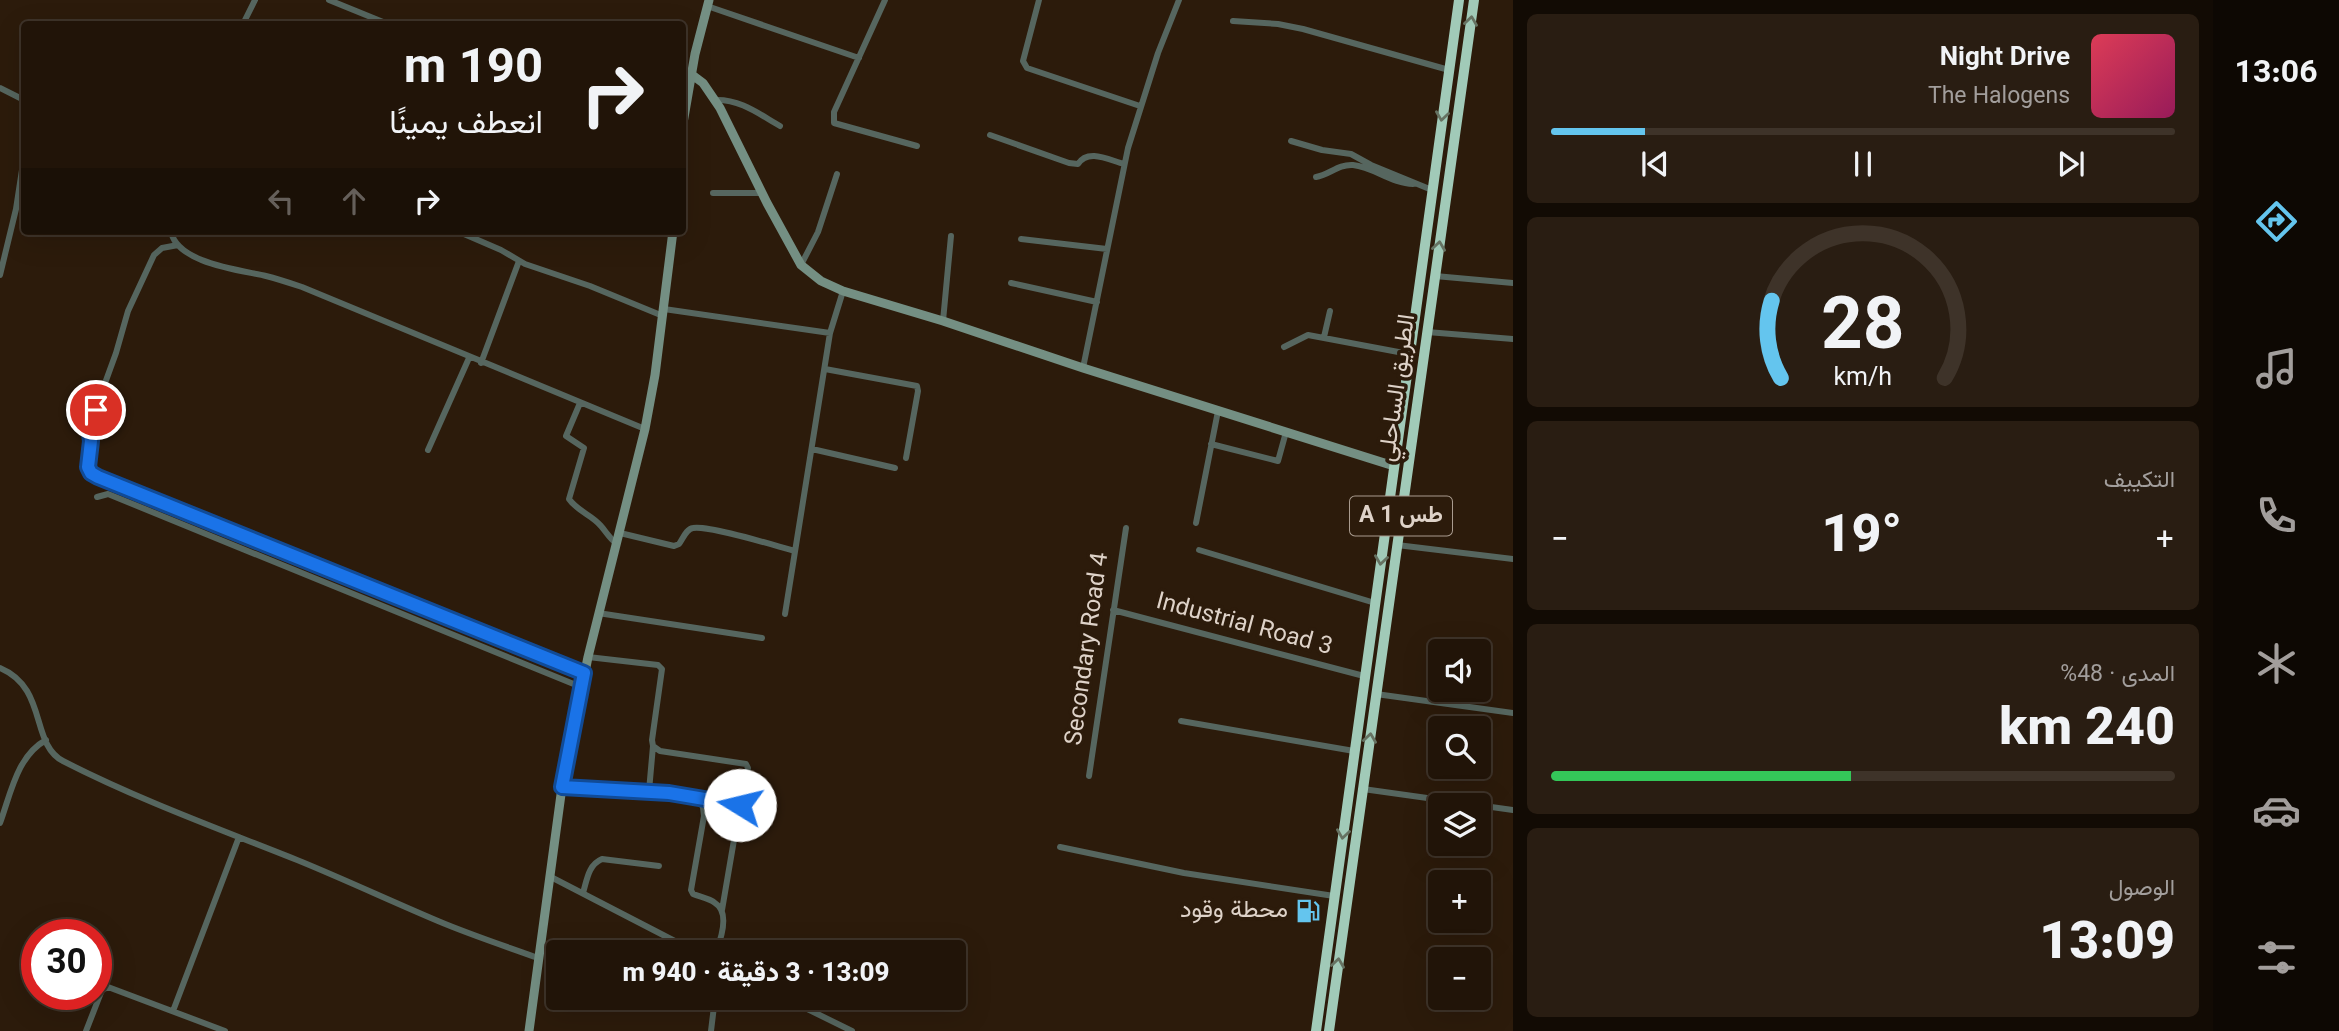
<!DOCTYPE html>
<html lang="ar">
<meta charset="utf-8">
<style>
:root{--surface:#211408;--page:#291d12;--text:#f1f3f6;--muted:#a29e9c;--line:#3e3329;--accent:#64c5ee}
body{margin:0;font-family:Georgia,Vazirmatn,serif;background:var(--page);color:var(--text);direction:rtl;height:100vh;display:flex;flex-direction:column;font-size:26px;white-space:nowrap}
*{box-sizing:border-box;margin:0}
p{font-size:23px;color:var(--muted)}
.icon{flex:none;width:38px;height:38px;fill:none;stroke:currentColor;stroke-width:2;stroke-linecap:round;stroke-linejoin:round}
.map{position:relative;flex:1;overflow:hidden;direction:ltr}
.side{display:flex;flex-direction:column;gap:14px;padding:14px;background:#120b04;width:700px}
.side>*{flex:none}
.guide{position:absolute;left:21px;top:21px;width:665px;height:214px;border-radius:7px;box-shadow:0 7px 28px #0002,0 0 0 2px var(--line);direction:rtl;background:#211408;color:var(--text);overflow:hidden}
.fabs{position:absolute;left:1428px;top:639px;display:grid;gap:14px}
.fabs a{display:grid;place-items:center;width:63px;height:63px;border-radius:7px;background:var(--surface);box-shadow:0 7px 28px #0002,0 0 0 2px var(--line);font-size:35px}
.speed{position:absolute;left:21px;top:919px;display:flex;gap:14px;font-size:35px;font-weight:700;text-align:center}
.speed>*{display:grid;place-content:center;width:91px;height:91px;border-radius:50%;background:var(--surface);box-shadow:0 7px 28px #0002,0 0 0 2px var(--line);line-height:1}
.speed .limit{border:10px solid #d22;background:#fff;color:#111}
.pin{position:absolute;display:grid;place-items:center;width:60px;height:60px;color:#fff;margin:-30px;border:4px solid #fff;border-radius:50%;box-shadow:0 2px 7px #0007}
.me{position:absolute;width:77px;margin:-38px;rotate:279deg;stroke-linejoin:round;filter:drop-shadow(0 0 5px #0008)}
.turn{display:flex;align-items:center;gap:24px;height:147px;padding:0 28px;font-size:32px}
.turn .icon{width:91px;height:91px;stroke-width:2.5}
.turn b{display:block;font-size:49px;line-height:60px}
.lanes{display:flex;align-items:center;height:66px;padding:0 28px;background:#0003;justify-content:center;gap:35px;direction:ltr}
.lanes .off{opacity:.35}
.big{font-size:52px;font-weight:800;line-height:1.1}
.side .widget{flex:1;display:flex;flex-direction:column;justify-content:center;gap:10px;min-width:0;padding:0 24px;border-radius:10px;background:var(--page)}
.side .dial{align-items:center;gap:0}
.dial svg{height:182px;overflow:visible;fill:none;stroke:var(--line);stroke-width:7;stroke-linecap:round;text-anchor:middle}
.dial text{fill:var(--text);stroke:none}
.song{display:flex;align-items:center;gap:21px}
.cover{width:84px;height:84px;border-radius:10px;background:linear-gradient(135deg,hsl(350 70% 55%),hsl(330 70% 35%))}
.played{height:7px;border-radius:4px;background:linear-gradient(90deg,var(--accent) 15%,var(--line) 15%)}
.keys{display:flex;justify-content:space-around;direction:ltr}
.heat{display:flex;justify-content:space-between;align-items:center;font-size:38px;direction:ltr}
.charge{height:10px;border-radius:5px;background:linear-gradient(90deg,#34c759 48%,var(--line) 0)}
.trip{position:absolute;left:546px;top:940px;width:420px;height:70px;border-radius:7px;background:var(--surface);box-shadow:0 7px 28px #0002,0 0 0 2px var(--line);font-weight:800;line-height:70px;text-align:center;direction:rtl}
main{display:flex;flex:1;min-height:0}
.menu{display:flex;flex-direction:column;width:126px;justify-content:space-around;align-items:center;background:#0d0803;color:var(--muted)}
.menu .icon{width:49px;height:49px}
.menu .on{color:var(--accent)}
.menu b{font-size:32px;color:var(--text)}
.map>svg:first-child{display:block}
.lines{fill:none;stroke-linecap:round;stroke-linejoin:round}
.street{stroke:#56665f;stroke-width:6}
.secondary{stroke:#748f83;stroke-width:9}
.highway{stroke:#a1cab8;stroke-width:10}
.oneway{stroke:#667262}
.route-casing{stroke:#114b97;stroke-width:18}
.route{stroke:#1a73e8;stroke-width:12}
.labels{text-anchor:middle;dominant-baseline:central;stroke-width:7;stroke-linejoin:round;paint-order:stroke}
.shield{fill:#2c1b0b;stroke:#a99b8f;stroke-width:2}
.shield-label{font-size:23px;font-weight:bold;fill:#ded2c8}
.street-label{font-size:24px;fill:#ded2c8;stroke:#2c1b0b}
.poi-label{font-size:24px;fill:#ded2c8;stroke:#2c1b0b;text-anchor:end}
</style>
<main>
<nav class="menu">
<b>13:06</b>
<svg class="icon on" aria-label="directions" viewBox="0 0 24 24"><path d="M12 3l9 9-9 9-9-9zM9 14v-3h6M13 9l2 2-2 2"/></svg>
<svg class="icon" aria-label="music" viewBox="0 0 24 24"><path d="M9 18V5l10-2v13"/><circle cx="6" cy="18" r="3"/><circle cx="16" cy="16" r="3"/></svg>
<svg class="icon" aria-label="phone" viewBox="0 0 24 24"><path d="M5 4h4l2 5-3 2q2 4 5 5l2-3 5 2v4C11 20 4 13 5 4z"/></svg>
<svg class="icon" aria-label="climate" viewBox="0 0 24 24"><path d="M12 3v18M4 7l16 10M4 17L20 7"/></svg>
<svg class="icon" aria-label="car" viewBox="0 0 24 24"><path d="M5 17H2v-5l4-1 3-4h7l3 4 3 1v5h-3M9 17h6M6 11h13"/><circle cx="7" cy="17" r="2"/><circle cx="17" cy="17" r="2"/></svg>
<svg class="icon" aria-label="filters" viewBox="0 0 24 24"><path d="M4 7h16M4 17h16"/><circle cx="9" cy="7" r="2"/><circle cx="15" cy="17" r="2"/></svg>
</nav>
<section class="side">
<div class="widget">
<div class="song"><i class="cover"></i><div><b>Night Drive</b><p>The Halogens</p></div></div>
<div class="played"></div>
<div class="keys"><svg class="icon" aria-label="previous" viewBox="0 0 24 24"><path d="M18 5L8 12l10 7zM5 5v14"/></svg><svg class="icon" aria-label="pause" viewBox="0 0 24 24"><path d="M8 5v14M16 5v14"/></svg><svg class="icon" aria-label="next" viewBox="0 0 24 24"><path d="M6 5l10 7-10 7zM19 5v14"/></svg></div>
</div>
<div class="widget dial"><svg viewBox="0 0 100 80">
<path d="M14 69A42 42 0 1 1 86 69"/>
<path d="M14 69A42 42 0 0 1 10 35" stroke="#64c5ee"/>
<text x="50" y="56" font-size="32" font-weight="700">28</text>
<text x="50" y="72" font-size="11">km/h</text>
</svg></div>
<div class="widget"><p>التكييف</p>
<div class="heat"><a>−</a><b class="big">19°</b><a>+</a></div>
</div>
<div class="widget"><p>المدى · 48%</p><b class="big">240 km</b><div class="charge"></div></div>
<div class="widget"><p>الوصول</p><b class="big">13:09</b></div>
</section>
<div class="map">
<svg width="1513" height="1031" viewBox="0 0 1513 1031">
<rect width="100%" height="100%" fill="#2c1b0b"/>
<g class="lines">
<path class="street" d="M329 0 388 24
M885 0 834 112V123L917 146
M1039 0 1023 61 1027 68 1140 106
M707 6 859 58
M1233 21 1278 24 1303 29 1449 70
M243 24 255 0
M0 88 24 100
M715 100C740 99 759 114 780 126
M990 135 1069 163 1078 164C1088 148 1109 160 1124 164
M1291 141 1322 150 1351 154 1371 165 1432 190
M1316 177C1329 175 1338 164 1353 165 1374 167 1392 184 1413 184
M713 193H762
M171 231C176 263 240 270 266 276 278 279 290 283 302 287L645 429
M457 231 501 250 525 264 590 286 663 316
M1021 239 1107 249
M178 245 162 248 154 255 128 311 116 353 89 427 91 441 88 467 91 473 585 673
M801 265 818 232 837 174
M0 275 16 209 24 157
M1435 276 1513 283
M1011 283 1097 302
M664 309 830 333
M943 321 951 236
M1427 332 1513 339
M1324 337 1330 311
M1284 347 1308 335 1409 354
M481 363 519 261
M1083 368 1128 148 1158 53 1179 0
M825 369 917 386 918 391 906 458
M580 403 566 436 584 448 569 499C577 511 592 515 601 526 607 533 609 538 617 544
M1211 444 1278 461 1286 432
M812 449 895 468
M428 450 469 358
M97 497 108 494 581 687
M1196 523 1218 411
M620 533 674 546 679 544C683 539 686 529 693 528 709 525 776 546 795 551
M1397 545 1513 559
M1199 550 1375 603
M1113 610 1364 676
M598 613 762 638
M785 614 830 333 843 291
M588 657 658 665 662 669 652 740 653 746 660 751 746 764 748 768 740 805
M0 668C48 688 30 744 63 761 139 800 222 830 302 862 348 881 393 902 438 921 471 935 505 946 538 958
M1376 694 1513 713
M1181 721 1354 751
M1089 776 1126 528
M562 787 689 795 698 800 703 807 704 816 691 890 693 894C700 897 709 898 715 903 730 912 721 939 716 952
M1363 789 1513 810
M649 791 653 746
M698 800 740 805 722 910
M0 823C11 793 17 756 46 740
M1060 847 1184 873 1334 896
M549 876 696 952
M583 893C587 880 588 865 602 859L659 866
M785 998 852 1031
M173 1011 239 837
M86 1031 102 990 108 987 225 1031
M711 1031 715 998"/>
<path class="secondary" d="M691 74 703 83 720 108 767 203 801 265 821 281 843 291 943 321 1083 368 1394 466
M682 129 695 54 709 0
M529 1031 562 787 588 657 645 429 655 375 673 231"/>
<path class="highway" d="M1316 1031 1459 0
M1329 1031 1474 0"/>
</g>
<defs><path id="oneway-chevron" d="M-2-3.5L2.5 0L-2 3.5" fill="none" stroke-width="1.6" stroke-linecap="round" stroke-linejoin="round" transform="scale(1.75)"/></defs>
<g class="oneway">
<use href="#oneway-chevron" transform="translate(1471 21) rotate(-82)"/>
<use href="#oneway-chevron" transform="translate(1442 116) rotate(98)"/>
<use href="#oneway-chevron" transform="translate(1439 246) rotate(-82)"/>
<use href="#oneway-chevron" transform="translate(1381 560) rotate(98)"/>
<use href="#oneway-chevron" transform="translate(1370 738) rotate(-82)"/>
<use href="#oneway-chevron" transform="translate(1343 834) rotate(98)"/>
<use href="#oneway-chevron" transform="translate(1338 963) rotate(-82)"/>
</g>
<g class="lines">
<g class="route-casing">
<path id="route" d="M96 410 89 427 91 441 88 467 91 473 98 477 584 673 562 787 669 793 740 805"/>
</g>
<use href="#route" class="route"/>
</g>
<defs>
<g id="fuel-bare" transform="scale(1.89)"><path d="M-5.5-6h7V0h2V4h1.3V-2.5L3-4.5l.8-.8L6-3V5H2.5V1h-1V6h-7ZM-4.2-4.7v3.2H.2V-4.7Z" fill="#64c5ee" stroke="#2c1b0b" stroke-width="2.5" paint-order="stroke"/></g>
</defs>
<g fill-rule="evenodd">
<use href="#fuel-bare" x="1308" y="911"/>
</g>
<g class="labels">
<rect class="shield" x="1350" y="496.5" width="102" height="39" rx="5"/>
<g class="shield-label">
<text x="1401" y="516">A 1 طس</text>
</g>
<g class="street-label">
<text transform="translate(1398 388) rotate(-82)">الطريق الساحلي</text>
<text transform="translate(1244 625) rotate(15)">Industrial Road 3</text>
<text transform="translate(1088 649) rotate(-82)">Secondary Road 4</text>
</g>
<g class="poi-label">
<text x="1288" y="911">محطة وقود</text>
</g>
</g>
</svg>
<div class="fabs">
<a><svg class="icon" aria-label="sound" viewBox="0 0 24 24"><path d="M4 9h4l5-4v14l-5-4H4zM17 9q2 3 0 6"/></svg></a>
<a><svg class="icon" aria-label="search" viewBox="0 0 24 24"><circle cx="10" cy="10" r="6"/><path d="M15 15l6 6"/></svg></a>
<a><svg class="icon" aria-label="layers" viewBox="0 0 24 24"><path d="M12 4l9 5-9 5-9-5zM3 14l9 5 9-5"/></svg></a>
<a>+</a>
<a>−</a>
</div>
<div class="speed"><div class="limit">30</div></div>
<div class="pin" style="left:96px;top:410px;background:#d93025"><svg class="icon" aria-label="arrive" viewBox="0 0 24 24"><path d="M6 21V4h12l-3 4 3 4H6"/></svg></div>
<svg class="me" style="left:740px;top:805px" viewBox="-20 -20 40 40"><circle r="19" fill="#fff"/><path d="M0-13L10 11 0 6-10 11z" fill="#1a73e8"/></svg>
<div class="trip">13:09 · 3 دقيقة · 940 m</div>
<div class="guide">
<div class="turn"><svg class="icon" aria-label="right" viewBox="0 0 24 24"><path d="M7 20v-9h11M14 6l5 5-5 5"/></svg><div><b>190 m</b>انعطف يمينًا</div></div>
<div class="lanes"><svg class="icon off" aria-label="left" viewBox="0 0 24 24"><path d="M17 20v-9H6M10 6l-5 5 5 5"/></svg><svg class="icon off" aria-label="ahead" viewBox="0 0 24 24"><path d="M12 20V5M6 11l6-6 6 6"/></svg><svg class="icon" aria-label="right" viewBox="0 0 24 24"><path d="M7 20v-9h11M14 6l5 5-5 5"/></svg></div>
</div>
</div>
</main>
